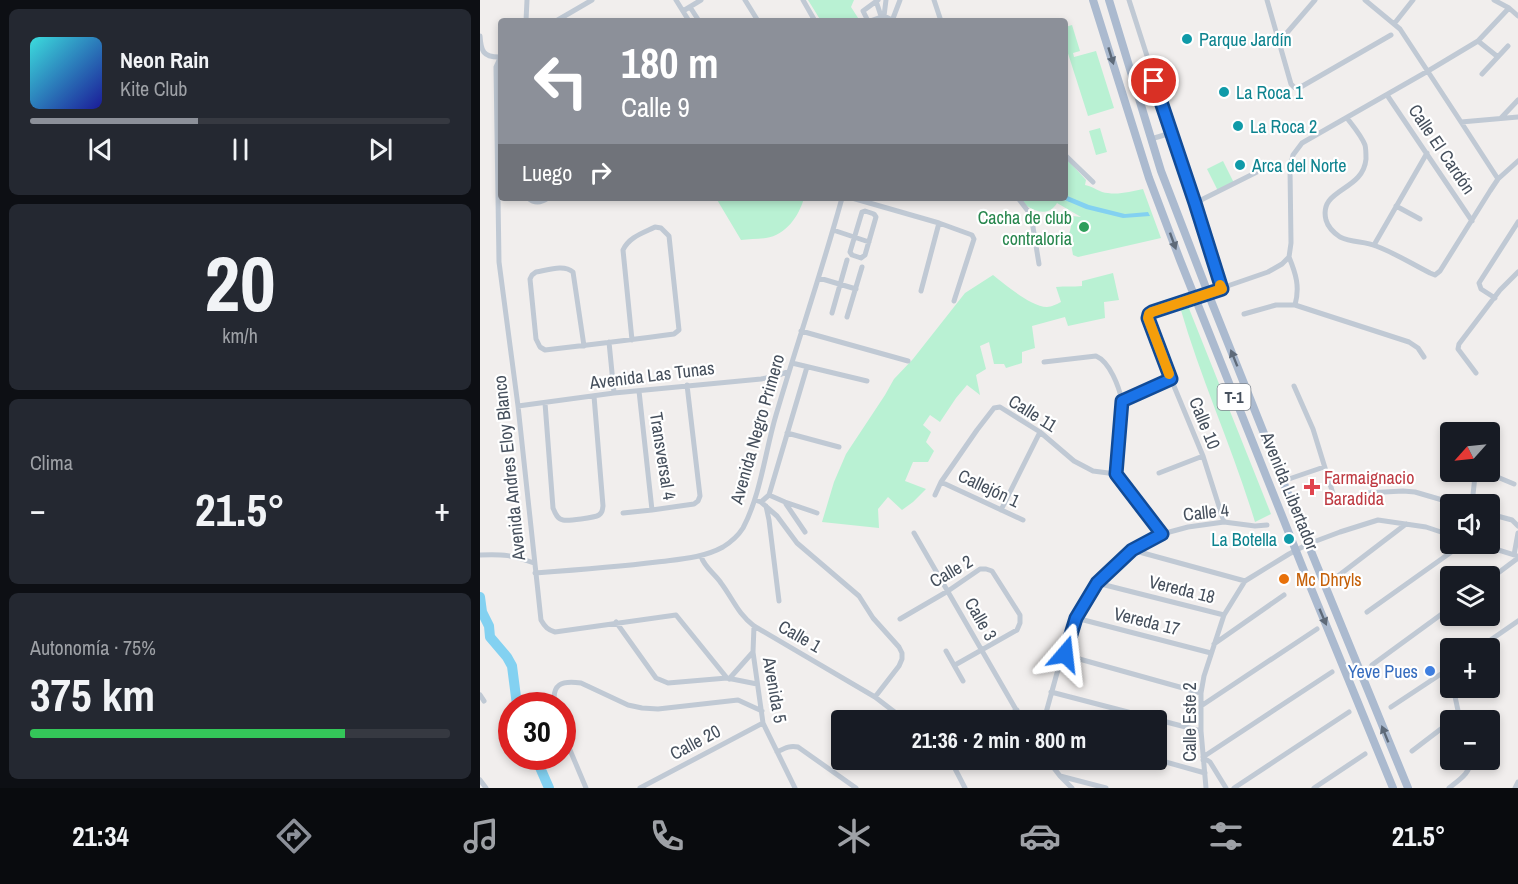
<!DOCTYPE html>
<html lang="es">
<meta charset="utf-8">
<style>
:root{--surface:#171b24;--page:#242831;--text:#f1f3f6;--muted:#9ea1a6;--line:#363941;--accent:#8c9099}
body{margin:0;font-family:"Archivo Narrow",sans-serif;background:var(--page);color:var(--text);height:100vh;display:flex;flex-direction:column;font-size:22px;white-space:nowrap}
*{box-sizing:border-box;margin:0}
p{font-size:20px;color:var(--muted)}
.icon{flex:none;width:33px;height:33px;fill:none;stroke:currentColor;stroke-width:2;stroke-linecap:round;stroke-linejoin:round}
.map{position:relative;flex:1;overflow:hidden}
.sheet{display:flex;flex-direction:column;gap:9px;padding:9px;background:#0d0f14;width:480px}
.sheet>*{flex:none}
.guide{position:absolute;left:18px;top:18px;width:570px;height:183px;border-radius:6px;box-shadow:0 3px 9px #0003;background:#8c9099;color:#fff;overflow:hidden}
.needle{width:39px;rotate:243deg}
.controls{position:absolute;left:960px;top:422px;display:grid;gap:12px}
.controls a{display:grid;place-items:center;width:60px;height:60px;border-radius:6px;background:var(--surface);box-shadow:0 3px 9px #0003;font-size:30px}
.speed{position:absolute;left:18px;top:692px;display:flex;gap:12px;font-size:30px;font-weight:700;text-align:center}
.speed>*{display:grid;place-content:center;width:78px;height:78px;border-radius:50%;background:var(--surface);box-shadow:0 3px 9px #0003;line-height:1}
.speed .limit{border:9px solid #d22;background:#fff;color:#111}
.pin{position:absolute;display:grid;place-items:center;width:51px;height:51px;color:#fff;margin:-26px;border:3px solid #fff;border-radius:50%;box-shadow:0 2px 6px #0007}
.me{position:absolute;width:66px;margin:-33px;rotate:17deg;stroke-linejoin:round;filter:drop-shadow(0 0 4px #0008)}
.turn{display:flex;align-items:center;gap:21px;height:126px;padding:0 24px;font-size:27px}
.turn .icon{width:78px;height:78px;stroke-width:2.5}
.turn b{display:block;font-size:42px;line-height:51px}
.then{display:flex;align-items:center;height:57px;padding:0 24px;background:#0003;gap:12px;font-size:22px}
.big{font-size:45px;font-weight:800;line-height:1.1}
.sheet .card{flex:1;display:flex;flex-direction:column;justify-content:center;gap:9px;min-width:0;padding:0 21px;border-radius:9px;background:var(--page)}
.sheet .dial{align-items:center;gap:0}
.dial b{font-size:78px;line-height:1}
.song{display:flex;align-items:center;gap:18px}
.cover{width:72px;height:72px;border-radius:9px;background:linear-gradient(135deg,hsl(180 70% 55%),hsl(240 70% 35%))}
.played{height:6px;border-radius:3px;background:linear-gradient(90deg,var(--accent) 40%,var(--line) 40%)}
.keys{display:flex;justify-content:space-around;direction:ltr}
.heat{display:flex;justify-content:space-between;align-items:center;font-size:33px;direction:ltr}
.charge{height:9px;border-radius:4px;background:linear-gradient(90deg,#34c759 75%,var(--line) 0)}
.trip{position:absolute;left:351px;top:710px;width:336px;height:60px;border-radius:6px;background:var(--surface);box-shadow:0 3px 9px #0003;font-weight:800;line-height:60px;text-align:center}
.tab-bar{display:flex;height:96px;justify-content:space-around;align-items:center;background:#090b0e;color:var(--muted)}
.tab-bar .icon{width:42px;height:42px}
.tab-bar .on{color:var(--accent)}
.tab-bar b{font-size:27px;color:var(--text)}
main{display:flex;flex:1;min-height:0}
.map>svg:first-child{display:block}
.green{fill:#b9f1d3}
.water{fill:#83d1f1}
.lines{fill:none;stroke-linecap:round;stroke-linejoin:round}
.river{stroke:#83d1f1;stroke-width:10}
.minor{stroke:#c0c9d4;stroke-width:5}
.primary{stroke:#abbacf;stroke-width:8}
.oneway{fill:#5e6a79}
.route-casing{stroke:#114b97;stroke-width:15}
.route{stroke:#1a73e8;stroke-width:10}
.slow{stroke:#f59e0b;stroke-width:10}
.culture-dot{fill:#0f9aa8;stroke:#fff;stroke-width:2}
.leisure-dot{fill:#2e9e5b;stroke:#fff;stroke-width:2}
.health-dot{fill:#e0444e;stroke:#fff;stroke-width:2}
.food-dot{fill:#e8710a;stroke:#fff;stroke-width:2}
.shop-dot{fill:#3f7fe0;stroke:#fff;stroke-width:2}
.labels{text-anchor:middle;dominant-baseline:central;stroke-width:4.5;stroke-linejoin:round;paint-order:stroke}
.shield{fill:#fff;stroke:#7d848d;stroke-width:1.5}
.shield-label{font-size:16px;font-weight:bold;fill:#454f5c}
.culture-label{font-size:18px;fill:#0d838f;stroke:#fff;text-anchor:start}
.street-label{font-size:18px;fill:#454f5c;stroke:#fff}
.leisure-label{font-size:18px;fill:#27864d;stroke:#fff;text-anchor:end}
.health-label{font-size:18px;fill:#be3a42;stroke:#fff;text-anchor:start}
.food-label{font-size:18px;fill:#c56008;stroke:#fff;text-anchor:start}
.shop-label{font-size:18px;fill:#366cbe;stroke:#fff;text-anchor:end}
</style>
<main>
<section class="sheet">
<div class="card">
<div class="song"><i class="cover"></i><div><b>Neon Rain</b><p>Kite Club</p></div></div>
<div class="played"></div>
<div class="keys"><svg class="icon" aria-label="previous" viewBox="0 0 24 24"><path d="M18 5L8 12l10 7zM5 5v14"/></svg><svg class="icon" aria-label="pause" viewBox="0 0 24 24"><path d="M8 5v14M16 5v14"/></svg><svg class="icon" aria-label="next" viewBox="0 0 24 24"><path d="M6 5l10 7-10 7zM19 5v14"/></svg></div>
</div>
<div class="card dial"><b>20</b><p>km/h</p></div>
<div class="card"><p>Clima</p>
<div class="heat"><a>−</a><b class="big">21.5°</b><a>+</a></div>
</div>
<div class="card"><p>Autonomía · 75%</p><b class="big">375 km</b><div class="charge"></div></div>
</section>
<div class="map">
<svg width="1038" height="788" viewBox="0 0 1038 788">
<rect width="100%" height="100%" fill="#f1eeed"/>
<path class="green" d="M328 0H374L371 7 380 21H341Z
M592 25 600 51 593 53 594 57 616 51 634 108 608 116 585 44V27Z
M620 128 627 152 616 155 609 131Z
M585 157 606 180 605 185C613 186 620 193 628 193 639 195 652 191 663 189L681 238 598 257 593 255 591 244 585 241 590 231 593 216 601 217 577 203C567 220 548 209 538 198H585Z
M743 161 754 183 738 191 727 169Z
M236 198H324C319 216 306 235 286 238 278 239 269 239 261 240Z
M633 273 639 300 624 302 625 318 588 326 585 317 552 326 555 348 542 352V363L526 368 524 364H514L509 342 500 346 506 369 496 375 500 395 487 385 476 398 460 422 450 415 443 425 451 432 446 442 454 451 448 462H433L425 481 446 489 433 502 422 510 408 497 398 509 399 528 342 522 354 482 366 454 405 395 414 379 433 359 485 293 513 275C526 285 550 306 567 307 571 307 577 304 581 302L576 287C586 286 593 287 602 286V281Z
M708 306 791 514 775 522C753 449 721 380 700 307Z"/>
<path class="water" d="M585 195 609 205 645 214 668 212 670 216 643 218 606 209 580 198H585Z"/>
<g class="lines">
<path class="river" d="M0 597 2 612 9 626 10 637 27 657 32 666 37 705
M55 756 69 788"/>
<path class="minor" d="M196 0 209 21
M265 0 278 21
M323 0 335 21
M454 0 461 21
M649 0 742 289
M787 0 811 84 815 88H819L911 35
M885 0 920 29 981 122 1038 117
M1014 0 1029 8 1038 16
M396 1 401 16
M210 7 219 21
M203 11 221 0
M404 16 406 0
M46 21 47 0
M76 21 112 0
M388 21 383 11 398 0
M390 21 404 16 412 20
M412 21 420 0
M914 24 933 0
M0 36C1 51 3 57 19 57
M998 41 1018 57
M799 42 835 0
M21 56 16 67 19 262 38 406 61 620C65 627 68 630 75 632L196 615 247 678
M1002 74 1028 46
M654 83 673 76
M907 95 992 221
M867 118C873 126 881 135 885 145 886 149 886 154 886 159 883 192 838 188 846 220 848 227 854 233 860 237 872 243 885 241 896 246 915 253 932 264 950 273L955 275 960 271 1010 191 1018 179 1038 161
M1021 118 1038 100
M981 122 1018 179
M671 139 691 133
M585 155 613 182
M48 198C55 204 61 203 68 198
M372 198 459 223 492 235 494 239 474 301
M538 198 551 215 559 264
M715 203 793 164
M916 206 940 219
M385 211 394 214 396 217 385 255 381 258 372 255 370 252 382 212Z
M353 230 389 242
M894 245 947 153
M809 257C816 274 820 287 815 305L929 342 938 348 944 357
M339 278 376 289
M441 291 459 223
M1015 298 1001 289 999 283 1038 222
M352 313 367 260
M764 314 796 305H815
M367 317 382 267
M321 331 428 361
M129 342 134 393
M104 346 93 272C84 264 68 270 56 272L52 275 50 279 56 339 60 347 65 350C108 345 151 340 194 334L199 330 189 236 181 228 175 227C163 233 149 237 143 250L152 340
M564 362 616 356C630 362 639 387 642 401
M312 363 387 381
M996 373 978 349 979 344 1020 290 1038 272
M814 386 833 429 854 497
M159 391 172 510 214 504 218 501 220 496 207 385
M65 403 73 508C75 513 77 519 83 520 88 521 114 518 119 515 123 512 122 511 123 506L114 396
M38 406 134 393 281 379 297 376 309 371
M307 433 359 447
M1003 471 1034 484
M679 473 723 456
M803 481 844 467
M461 482 543 520
M885 493 923 491 935 492 976 504
M289 495 327 367
M455 495 461 482 497 430 514 408 520 407 560 432 594 461 613 471 636 474
M275 500 281 502 297 516 317 543 379 596 393 618 419 647 422 653V659L419 666 395 697
M281 502 289 495 305 502 337 513
M306 504 325 532
M992 504 995 476 997 471
M286 506 289 520 299 601
M521 510 560 432
M143 513 172 510
M1010 514 1032 520 1038 526
M744 522 723 456 691 379 668 318 669 314 672 312 788 272 802 264 809 257 811 243 810 169 813 155 822 143 948 71 998 41 1029 8
M434 533 542 720
M682 534 636 474 642 401 691 379
M996 543 1038 556
M652 550 765 581
M0 555C24 554 32 555 54 563
M1034 555 1038 533
M221 556C224 567 235 574 241 583 253 599 258 614 274 626L395 697 425 720
M55 573C96 570 136 567 177 562 200 559 223 558 243 547 251 542 258 536 263 528 281 494 285 452 296 415 317 343 342 271 362 198
M858 576 926 524
M1010 579 1038 558
M617 583 744 615
M887 612 984 543
M596 618 731 653
M420 619 468 591 500 569H506L512 571 540 615V623L537 630 475 665
M136 622 176 678 188 683 247 678 277 684
M274 626 273 652 283 723 315 788
M734 644 804 595
M999 648 1038 621
M466 651 483 681
M585 655 721 693
M892 665 970 608
M249 679 273 652
M973 687 980 720
M571 692 721 731
M0 695 4 701
M75 705C71 684 82 680 101 683L148 705 162 708 178 709 258 700 282 711
M721 706 837 629
M911 707 970 668
M520 720 537 710
M564 720 577 673 585 655 596 618 617 583 652 550 682 534 708 527 744 522 775 526 787 525
M82 731 106 788
M932 751 970 722
M297 752C305 748 310 745 318 747L376 788
M723 757 852 672
M470 759 485 788
M567 759 580 776 592 788
M675 759 725 773
M723 760H727L730 762 746 788
M580 776 626 788
M0 780 6 788
M160 788 283 723
M726 788 721 731V693L724 676 744 615 765 581 809 554 828 544 860 532 898 520 946 527 970 535
M754 788 869 712
M834 788 885 754
M969 788C979 780 991 773 991 759
M1035 788 1038 782"/>
<path class="primary" d="M613 0 669 178 700 260 828 581 913 788
M629 0 681 171 728 293 828 544 928 788"/>
</g>
<defs><path id="oneway-solid" d="M-6-.8H1V-3.2L6.5 0L1 3.2V.8H-6Z" transform="scale(1.5)"/></defs>
<g class="oneway">
<use href="#oneway-solid" transform="translate(631 56) rotate(73)"/>
<use href="#oneway-solid" transform="translate(693 241) rotate(70)"/>
<use href="#oneway-solid" transform="translate(754 358) rotate(-112)"/>
<use href="#oneway-solid" transform="translate(843 617) rotate(67)"/>
<use href="#oneway-solid" transform="translate(905 734) rotate(-112)"/>
</g>
<g class="lines">
<g class="route-casing">
<path id="route" d="M585 654 596 618 617 583 652 550 682 534 636 474 642 401 691 379 668 318 669 314 672 312 742 289 715 203 674 81"/>
</g>
<use href="#route" class="route"/>
<path class="slow" d="M689 374 668 318 669 314 672 312 742 289 740 285"/>
</g>
<g class="culture-dot">
<circle cx="707" cy="39" r="6"/>
<circle cx="744" cy="92" r="6"/>
<circle cx="758" cy="126" r="6"/>
<circle cx="760" cy="165" r="6"/>
<circle cx="809" cy="539" r="6"/>
</g>
<circle class="leisure-dot" cx="604" cy="227" r="6"/>
<path class="health-dot" d="M829 478h6v6h6v6h-6v6h-6v-6h-6v-6h6z"/>
<circle class="food-dot" cx="804" cy="579" r="6"/>
<circle class="shop-dot" cx="950" cy="671" r="6"/>
<g class="labels">
<rect class="shield" x="737.5" y="384" width="33" height="26" rx="4.5"/>
<g class="shield-label">
<text x="754" y="397">T-1</text>
</g>
<g class="culture-label">
<text x="719" y="39">Parque Jardín</text>
<text x="756" y="92">La Roca 1</text>
<text x="770" y="126">La Roca 2</text>
<text x="772" y="165">Arca del Norte</text>
<text x="797" y="539" text-anchor="end">La Botella</text>
</g>
<g class="street-label">
<text transform="translate(962 149) rotate(56)">Calle El Cardón</text>
<text transform="translate(172 375) rotate(-7)">Avenida Las Tunas</text>
<text transform="translate(553 413) rotate(32)">Calle 11</text>
<text transform="translate(725 423) rotate(68)">Calle 10</text>
<text transform="translate(277 429) rotate(-74)">Avenida Negro Primero</text>
<text transform="translate(183 456) rotate(81)">Transversal 4</text>
<text transform="translate(29 468) rotate(-96)">Avenida Andres Eloy Blanco</text>
<text transform="translate(509 488) rotate(25)">Callejón 1</text>
<text transform="translate(810 491) rotate(68)">Avenida Libertador</text>
<text transform="translate(726 512) rotate(-6)">Calle 4</text>
<text transform="translate(471 571) rotate(-30)">Calle 2</text>
<text transform="translate(702 589) rotate(14)">Vereda 18</text>
<text transform="translate(501 619) rotate(60)">Calle 3</text>
<text transform="translate(667 621) rotate(14)">Vereda 17</text>
<text transform="translate(320 636) rotate(30)">Calle 1</text>
<text transform="translate(295 690) rotate(80)">Avenida 5</text>
<text transform="translate(709 722) rotate(-90)">Calle Este 2</text>
<text transform="translate(215 742) rotate(-28)">Calle 20</text>
</g>
<g class="leisure-label">
<text x="592" y="217">Cacha de club<tspan x="592" dy="21">contraloria</tspan></text>
</g>
<g class="health-label">
<text x="844" y="477">Farmaignacio<tspan x="844" dy="21">Baradida</tspan></text>
</g>
<g class="food-label">
<text x="816" y="579">Mc Dhryls</text>
</g>
<g class="shop-label">
<text x="938" y="671">Yeve Pues</text>
</g>
</g>
</svg>
<div class="controls">
<a><svg class="needle" viewBox="-14 -14 28 28"><path d="M0-13l5 13h-10z" fill="#e53935"/><path d="M0 13l5-13h-10z" fill="#9ea1a6"/></svg></a>
<a><svg class="icon" aria-label="sound" viewBox="0 0 24 24"><path d="M4 9h4l5-4v14l-5-4H4zM17 9q2 3 0 6"/></svg></a>
<a><svg class="icon" aria-label="layers" viewBox="0 0 24 24"><path d="M12 4l9 5-9 5-9-5zM3 14l9 5 9-5"/></svg></a>
<a>+</a>
<a>−</a>
</div>
<div class="speed"><div class="limit">30</div></div>
<div class="pin" style="left:674px;top:81px;background:#d93025"><svg class="icon" aria-label="arrive" viewBox="0 0 24 24"><path d="M6 21V4h12l-3 4 3 4H6"/></svg></div>
<svg class="me" style="left:585px;top:654px" viewBox="-20 -20 40 40"><path d="M0-17L14 15 0 8-14 15z" fill="#1a73e8" stroke="#fff" stroke-width="4"/></svg>
<div class="trip">21:36 · 2 min · 800 m</div>
<div class="guide">
<div class="turn"><svg class="icon" aria-label="left" viewBox="0 0 24 24"><path d="M17 20v-9H6M10 6l-5 5 5 5"/></svg><div><b>180 m</b>Calle 9</div></div>
<div class="then">Luego<svg class="icon" aria-label="right" viewBox="0 0 24 24"><path d="M7 20v-9h11M14 6l5 5-5 5"/></svg></div>
</div>
</div>
</main>
<nav class="tab-bar">
<b>21:34</b>
<svg class="icon on" aria-label="directions" viewBox="0 0 24 24"><path d="M12 3l9 9-9 9-9-9zM9 14v-3h6M13 9l2 2-2 2"/></svg>
<svg class="icon" aria-label="music" viewBox="0 0 24 24"><path d="M9 18V5l10-2v13"/><circle cx="6" cy="18" r="3"/><circle cx="16" cy="16" r="3"/></svg>
<svg class="icon" aria-label="phone" viewBox="0 0 24 24"><path d="M5 4h4l2 5-3 2q2 4 5 5l2-3 5 2v4C11 20 4 13 5 4z"/></svg>
<svg class="icon" aria-label="climate" viewBox="0 0 24 24"><path d="M12 3v18M4 7l16 10M4 17L20 7"/></svg>
<svg class="icon" aria-label="car" viewBox="0 0 24 24"><path d="M5 17H2v-5l4-1 3-4h7l3 4 3 1v5h-3M9 17h6M6 11h13"/><circle cx="7" cy="17" r="2"/><circle cx="17" cy="17" r="2"/></svg>
<svg class="icon" aria-label="filters" viewBox="0 0 24 24"><path d="M4 7h16M4 17h16"/><circle cx="9" cy="7" r="2"/><circle cx="15" cy="17" r="2"/></svg>
<b>21.5°</b>
</nav>
